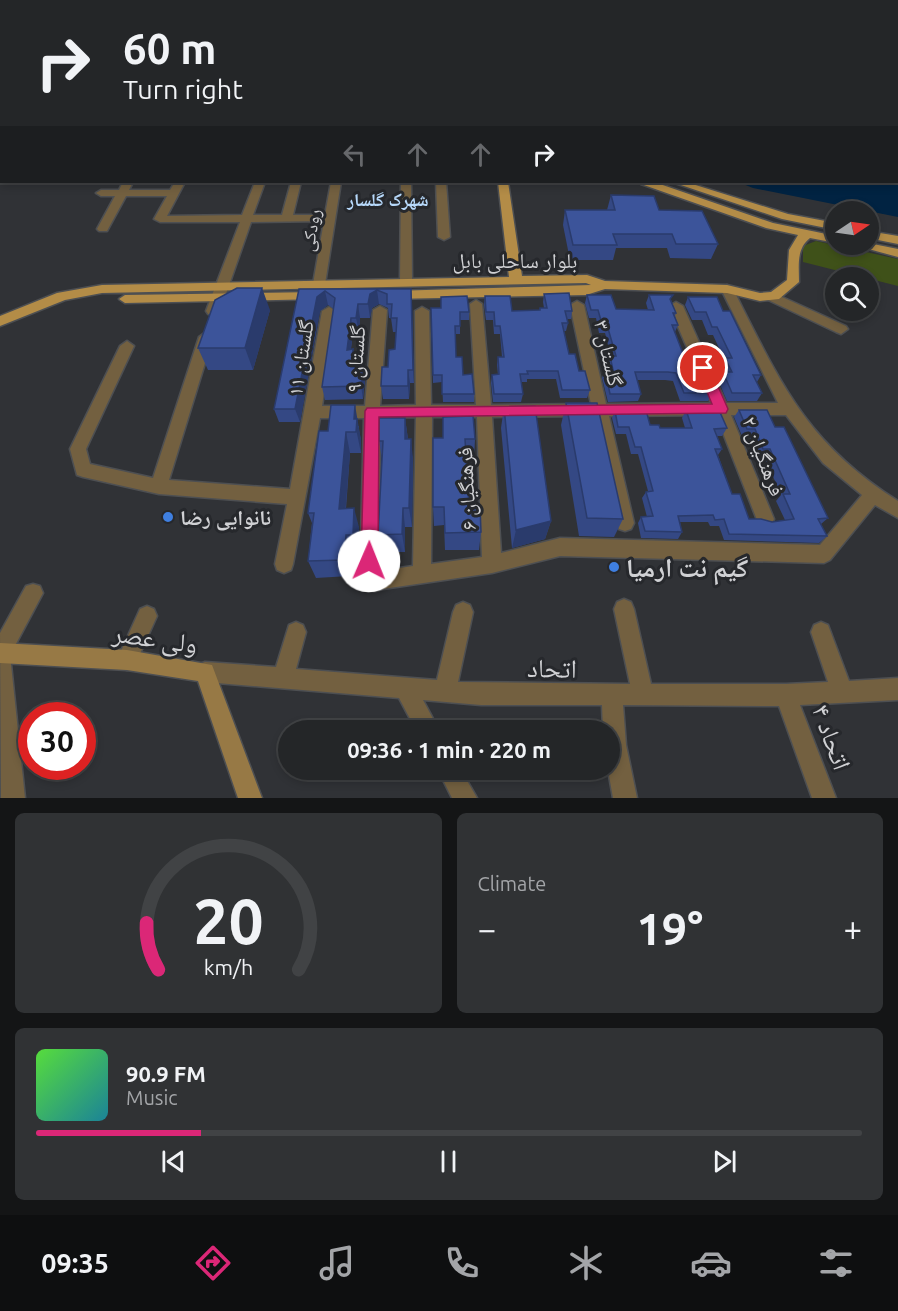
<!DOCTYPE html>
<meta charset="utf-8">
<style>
:root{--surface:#242628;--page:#303234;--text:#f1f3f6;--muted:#a3a5a8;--line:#414345;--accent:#db2777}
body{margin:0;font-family:Ubuntu,"Noto Naskh Arabic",sans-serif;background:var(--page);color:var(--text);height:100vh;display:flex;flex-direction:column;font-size:22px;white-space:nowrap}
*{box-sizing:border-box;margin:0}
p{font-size:20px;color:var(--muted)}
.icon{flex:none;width:33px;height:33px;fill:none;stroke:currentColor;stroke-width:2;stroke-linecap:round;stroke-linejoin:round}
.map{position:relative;height:798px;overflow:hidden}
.drawer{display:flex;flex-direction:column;gap:15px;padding:15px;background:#141516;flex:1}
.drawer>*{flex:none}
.banner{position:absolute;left:0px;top:0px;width:898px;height:183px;box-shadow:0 3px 9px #0003,0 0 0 2px var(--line);background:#242628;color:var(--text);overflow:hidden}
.needle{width:39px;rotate:77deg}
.buttons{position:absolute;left:825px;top:201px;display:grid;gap:12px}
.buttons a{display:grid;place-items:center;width:54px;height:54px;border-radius:50%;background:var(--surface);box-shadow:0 3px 9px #0003,0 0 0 2px var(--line);font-size:30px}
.speed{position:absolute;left:18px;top:702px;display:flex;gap:12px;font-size:30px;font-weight:700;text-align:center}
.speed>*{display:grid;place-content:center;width:78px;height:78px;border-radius:50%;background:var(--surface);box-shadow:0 3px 9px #0003,0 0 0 2px var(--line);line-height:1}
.speed .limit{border:9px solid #d22;background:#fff;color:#111}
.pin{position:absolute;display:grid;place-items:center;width:51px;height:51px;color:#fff;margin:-26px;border:3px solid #fff;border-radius:50%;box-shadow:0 2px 6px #0007}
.me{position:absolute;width:66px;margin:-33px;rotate:1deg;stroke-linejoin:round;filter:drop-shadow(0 0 4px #0008)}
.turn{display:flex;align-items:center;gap:21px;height:126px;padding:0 24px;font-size:27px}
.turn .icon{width:78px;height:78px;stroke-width:2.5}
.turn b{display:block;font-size:42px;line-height:51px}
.lanes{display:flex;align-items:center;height:57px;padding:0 24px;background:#0003;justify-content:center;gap:30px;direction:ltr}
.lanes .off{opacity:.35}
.big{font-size:45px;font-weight:700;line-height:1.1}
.drawer .widget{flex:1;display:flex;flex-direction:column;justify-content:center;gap:9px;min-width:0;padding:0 21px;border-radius:9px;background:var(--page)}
.drawer .dial{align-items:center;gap:0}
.dial svg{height:156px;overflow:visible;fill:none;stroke:var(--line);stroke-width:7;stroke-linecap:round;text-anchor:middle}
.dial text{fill:var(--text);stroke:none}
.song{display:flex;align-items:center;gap:18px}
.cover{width:72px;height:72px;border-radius:9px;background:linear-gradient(135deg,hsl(110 70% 55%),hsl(190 70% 35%))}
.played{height:6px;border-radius:3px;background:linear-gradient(90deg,var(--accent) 20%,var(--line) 20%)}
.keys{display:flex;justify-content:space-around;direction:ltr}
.heat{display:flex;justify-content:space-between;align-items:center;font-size:33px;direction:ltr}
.drawer .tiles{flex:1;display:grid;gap:15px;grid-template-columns:1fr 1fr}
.widget:last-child{grid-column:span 2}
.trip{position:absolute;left:278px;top:720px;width:342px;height:60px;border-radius:30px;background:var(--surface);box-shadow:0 3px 9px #0003,0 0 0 2px var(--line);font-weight:700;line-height:60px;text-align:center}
.menu{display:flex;height:96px;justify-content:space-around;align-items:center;background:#0e0f10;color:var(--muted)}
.menu .icon{width:42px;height:42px}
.menu .on{color:var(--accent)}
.menu b{font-size:27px;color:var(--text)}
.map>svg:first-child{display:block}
.green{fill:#3f5119}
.water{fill:#012342}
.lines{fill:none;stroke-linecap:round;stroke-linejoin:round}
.river{fill:#012342;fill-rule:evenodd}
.street-casing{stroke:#4d4f52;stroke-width:3}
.secondary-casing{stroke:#4d4f52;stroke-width:3}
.primary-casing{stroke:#4d4f52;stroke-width:3}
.street{fill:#736040;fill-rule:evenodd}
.secondary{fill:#977945;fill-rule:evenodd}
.primary{fill:#b38c47;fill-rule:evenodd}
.wall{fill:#344884}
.shaded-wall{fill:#2a3b6c}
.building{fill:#3c549a;stroke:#2a3b6c;stroke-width:1.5}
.route{fill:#db2777;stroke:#8e194d;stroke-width:1.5}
.shop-dot{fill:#3f7fe0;stroke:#26282c;stroke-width:2}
.labels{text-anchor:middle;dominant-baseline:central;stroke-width:6;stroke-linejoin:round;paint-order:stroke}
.far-neighbourhood-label{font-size:18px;font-weight:bold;fill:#b7d9fb;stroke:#26282c}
.far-street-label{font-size:18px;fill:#d0d1d4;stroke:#26282c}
.street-label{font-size:21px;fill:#d0d1d4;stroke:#26282c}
.poi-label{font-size:21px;font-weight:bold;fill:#d0d1d4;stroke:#26282c;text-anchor:start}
.near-poi-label{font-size:26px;font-weight:bold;fill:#d0d1d4;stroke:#26282c;text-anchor:start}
.near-street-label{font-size:26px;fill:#d0d1d4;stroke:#26282c}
</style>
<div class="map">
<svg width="898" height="798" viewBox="0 0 898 798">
<rect width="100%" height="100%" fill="#303236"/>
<path class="green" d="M360 0H692L693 1H359Z
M816 241 898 259V286L803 262V246Z"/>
<path class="water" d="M738 182H898V217L753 188Z"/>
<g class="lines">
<path class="river" d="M0 114H2L0 125Z"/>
<g class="street-casing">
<path id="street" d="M36 0H43L35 2Z
M76 0H83L85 2H77Z
M126 0H133L124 2Z
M141 0H148L149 2H142Z
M847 0 860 2H848Z
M897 7H898V11H897Z
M0 8H2V12H0Z
M0 82H2L0 88Z
M123 182H133L129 190H170L175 182H185L167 216 242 215 255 182H265L253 215H282L291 182H301L293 215H325L331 182H341L325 284 319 288 313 284 324 221 251 222 220 311 218 314H208L206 311 240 222H160L154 219 167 196H126L107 231H99L97 229 115 196H101L96 193 101 190H119Z
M401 182H411L412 281 406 285 400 281Z
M436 182H446L450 237 444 240 438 237Z
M727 285 733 289C780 382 806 443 898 501V518L875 505 830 560 824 563 560 556 492 573 369 591 362 589 360 582 364 418H320L293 564 291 570 284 573 277 570 275 564 287 504 159 494 83 477 77 475 70 449 120 346 127 341 134 346 86 449 90 464 153 478 199 337 206 332 213 337 169 480 290 489 322 311 329 307 336 311 322 406H365L373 310 380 306 387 310 380 406 416 405 415 311 422 307 429 311 431 405H476L470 304 476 300 482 304 491 405 591 404 570 305 577 301 584 305 606 404 711 403 669 306 676 302 683 306 726 403H778L721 289ZM716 415 759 525 765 527 771 525 774 519 731 415H786L823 463 862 495 820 545 560 538 501 553 492 417 594 416 616 523 619 529 625 531 631 529 634 523 609 416ZM416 417 413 566 379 571 380 418ZM432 417H477L482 557 431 564Z
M771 292 846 326 848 329 841 334 836 332 766 299 765 296Z
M33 584 40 586 43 593 10 655 25 798H1L0 633 26 586Z
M624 599 631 602 634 609 651 684H786L828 682 811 632 814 625 821 622 828 625 849 681 898 678V700L800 705 836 798H812L779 706 623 705 626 745 637 798H613L608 770 609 730H603L602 705H481L423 700 439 730H416L399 698 205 682 198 679 195 672 198 665 205 662 276 667 289 625 296 622 303 625 306 632 296 669 437 680 453 612 456 605 463 602 470 605 473 612 458 682 630 684 614 609 617 602Z
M147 606 154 609 157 616 134 667 127 670 120 667 117 660 140 609Z
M438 770H461L477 798H452Z"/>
</g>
<g class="secondary-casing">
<path id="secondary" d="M0 643 127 650 212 665 262 798H238L198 681 127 670 0 663Z"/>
</g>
<g class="primary-casing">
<path id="primary" d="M498 182H508L522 276 587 275 605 281 727 285 760 293 771 292 787 280 789 250 798 235 766 228 641 184 640 182H654L773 223 836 236V243L810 238C796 249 799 266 799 282L779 299 760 301 727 293 605 289 586 295 392 299 386 295 392 291 591 285 586 283 102 293 65 300 0 326V316L57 293 102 285 509 277Z
M672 182H686L788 214 836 223V230L782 219Z
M868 231 898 236V244L868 238Z
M868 243 898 249V257L850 244Z
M317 292 322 293 323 296 322 299 125 303 119 299 125 295Z"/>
</g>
<use href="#street" class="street"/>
<use href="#secondary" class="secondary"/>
<use href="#primary" class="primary"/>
</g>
<path class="wall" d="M611 195 659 210 718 244 711 259 670 258 667 248H616L613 260H570L563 225 565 210H607Z
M299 289H411L414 383H410L409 399H383L381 386 395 349 396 332H393L391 318H389L388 308 379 304 372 308 370 318H360L359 332H353L351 349H353L355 363V367L365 380 363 399 325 400 322 387 334 309 328 305 320 311 300 422H279L274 409Z
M544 294 572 311 571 319H567L568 323 566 331H564L569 354 590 390 587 398H560L556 379H527V382H521L523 394 521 402H493L491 383 492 375H498L497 365 498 357H502L500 334H494L493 320H486L484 305 485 296 512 311 539 310 540 308H544L543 302Z
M587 295 616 309 648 310 646 303 649 295 671 300 676 313 675 316 678 325 675 332 684 356 712 393 708 401H680L673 381 665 380H637L641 394 638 401 608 402 602 378 605 370H609L607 364 610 356H611L605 333H599L596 318H589L585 303Z
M688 297 723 311 761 375 757 382 762 393 757 401H727L718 380 723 372H724L721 366 724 359 713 335H708L702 320H692L685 305Z
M431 308H441L469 312V320H460V334H455L456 357 463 375 474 394V402H443L442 382 433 383Z
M270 310 253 370H208L198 348Z
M566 403 623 519 614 537 579 536 561 425Z
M504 407 551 521 545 539 512 548 501 428Z
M686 410 727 428 722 436H717L722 449 718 455 732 494 749 519 772 522 785 520 776 501 781 495 764 456H758L749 436H742L734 417 739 410 775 427 828 518 821 524 827 536 819 543 724 540 719 526H710L708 522H680L682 532 678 539 641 538 638 523 641 517H647L642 498 646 492 648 491 638 454H631L626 434H616L612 418 615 411 660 428H685L682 418Z
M405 418 408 439 413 459 412 527H405V552H381L378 535 382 459 379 441Z
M359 426V430L361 440V453H350L346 509 359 527 358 553H351L349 576 316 578 308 561 312 523 308 513 328 431Z
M433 438 475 439 474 459H467L469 506 481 532 479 550H445L444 525 434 526 433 507Z"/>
<path class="shaded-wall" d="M262 288 270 310 253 370 245 348Z
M411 289 412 302 414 383 413 370Z
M377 290 379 304 372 308 370 318 368 304 370 294Z
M325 291 328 305 320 311 300 422 295 409 317 297Z
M358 304 360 318 359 332 356 318Z
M351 318 353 332 349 363 347 350Z
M353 349 355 363 354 380 351 367Z
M363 367 365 380 363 399 361 386Z
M408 370 410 383 409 399 408 386Z
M355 405 361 440V453L354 419Z
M405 418 408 439H405Z
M346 432 350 453 344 528 339 509Z
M411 439 413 459 412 527 409 508Z
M354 508 359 527 358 553 353 535Z
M403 508 405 527V552L402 534Z
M551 521 545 539 512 548 516 530Z
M346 535 351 553 349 576 344 560Z"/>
<path class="building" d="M611 195 654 196 659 210 702 211 718 244H676L672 234H613L617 245H573L565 210H615Z
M237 288H262L245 348H198L215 300Z
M299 289H411L413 370H408V386H381L382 367H388L389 350 395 349 397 318H391L392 304H387V294L377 290 370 294 368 304H358L356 318H351L347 350 353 349 351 367H363L361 386 322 387 335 298 325 291 317 297 295 409H274Z
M569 293 572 311H565L568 323H562L569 354H575L579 371H585L590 390H562L558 371H527L528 374H520L523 394H494L492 375 499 374 498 357H504L500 326H495L494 312H486L485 296H510L512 311 540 310V308H547L544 294Z
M587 295H611L616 309 654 310 649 295H673L670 299 676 313H673L678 325H672L684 356H690L697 373H703L712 393H684L676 373 668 372H635L641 394H610L605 370H613L610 356H616L607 325 602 324 598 310H591Z
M467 296 469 312H460V326H455L456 357H462L463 375 472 374 474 394H442V375H433L431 308H441V297Z
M688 297H717L723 311H730L761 375H753L762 393H732L723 372H732L725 358H732L717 327H712L706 312H695Z
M566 403H597L623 519 587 518Z
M331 405H355L354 419H357L356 432H346L339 509 354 508 353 535H346L344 560 308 561 314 513H308L319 431H328Z
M535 406 551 521 516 530 504 407Z
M646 410 650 425H659L660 428H692L686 410H719L727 428 714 429 722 449H715L732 494H740L749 519H761L772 522 794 519 783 494H790L770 449H763L755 429H747L739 410H767L775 427H784L828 518 818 519 827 536 729 534 724 519 715 520 713 515 678 516 682 532 645 531 641 517 653 516 646 492 653 491 641 447H635L629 427H618L615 411Z
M473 416 475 439H465L469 506H480L481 532 445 533 444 507H433V438H443V417Z
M379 418H405V439H411L409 508H403L402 534 378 535 383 441H379Z"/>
<path class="route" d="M703 363 710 368 728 409 726 413 379 417 378 561 375 567 369 569 364 567 361 561 365 411 367 408 712 404 697 368Z"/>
<g class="shop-dot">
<circle cx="168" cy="517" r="6"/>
<circle cx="614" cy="567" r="6"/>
</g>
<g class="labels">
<g class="far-neighbourhood-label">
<text x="388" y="199">شهرک گلسار</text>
</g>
<g class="far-street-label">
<text transform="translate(310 230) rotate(-80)">رودکی</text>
</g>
<g class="street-label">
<text x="515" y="260">بلوار ساحلی بابل</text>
<text transform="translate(609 353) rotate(77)">گلستان ۳</text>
<text transform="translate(300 358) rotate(-81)">گلستان ۱۱</text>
<text transform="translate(355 359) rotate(-86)">گلستان ۹</text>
<text transform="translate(764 456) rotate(69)">فرهنگیان ۲</text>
<text transform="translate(466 489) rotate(-93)">فرهنگیان ۶</text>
</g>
<g class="poi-label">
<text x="180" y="517">نانوایی رضا</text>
</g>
<g class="near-poi-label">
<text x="626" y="567">گیم نت ارمیا</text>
</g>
<g class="near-street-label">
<text transform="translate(155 638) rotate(8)">ولی عصر</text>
<text transform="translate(552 668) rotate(1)">اتحاد</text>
<text transform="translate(832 737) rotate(70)">اتحاد ۴</text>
</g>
</g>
</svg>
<div class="buttons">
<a><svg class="needle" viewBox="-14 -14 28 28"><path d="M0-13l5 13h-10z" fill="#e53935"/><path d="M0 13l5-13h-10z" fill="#a3a5a8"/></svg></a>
<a><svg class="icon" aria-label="search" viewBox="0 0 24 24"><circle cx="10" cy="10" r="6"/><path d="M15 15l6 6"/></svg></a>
</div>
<div class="speed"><div class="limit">30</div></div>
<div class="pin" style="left:703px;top:368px;background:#d93025"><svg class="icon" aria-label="arrive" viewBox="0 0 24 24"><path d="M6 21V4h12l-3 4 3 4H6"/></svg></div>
<svg class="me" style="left:369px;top:561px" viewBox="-20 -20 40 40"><circle r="19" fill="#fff"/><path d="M0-13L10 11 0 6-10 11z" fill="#db2777"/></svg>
<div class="trip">09:36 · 1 min · 220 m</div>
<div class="banner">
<div class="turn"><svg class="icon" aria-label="right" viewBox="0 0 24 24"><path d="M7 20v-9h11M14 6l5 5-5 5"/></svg><div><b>60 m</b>Turn right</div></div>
<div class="lanes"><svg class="icon off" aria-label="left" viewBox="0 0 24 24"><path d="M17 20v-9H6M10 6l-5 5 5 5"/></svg><svg class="icon off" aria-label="ahead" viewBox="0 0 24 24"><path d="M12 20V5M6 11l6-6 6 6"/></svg><svg class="icon off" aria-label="ahead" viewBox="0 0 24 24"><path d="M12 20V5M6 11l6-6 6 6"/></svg><svg class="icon" aria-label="right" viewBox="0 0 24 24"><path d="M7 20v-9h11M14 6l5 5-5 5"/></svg></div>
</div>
</div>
<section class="drawer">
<div class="tiles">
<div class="widget dial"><svg viewBox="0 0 100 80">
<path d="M14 69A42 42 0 1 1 86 69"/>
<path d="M14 69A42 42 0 0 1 8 45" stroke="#db2777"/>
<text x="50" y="56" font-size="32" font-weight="700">20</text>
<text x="50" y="72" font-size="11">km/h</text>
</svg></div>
<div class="widget"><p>Climate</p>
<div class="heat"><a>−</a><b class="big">19°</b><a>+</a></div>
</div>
<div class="widget">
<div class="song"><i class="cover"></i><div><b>90.9 FM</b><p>Music</p></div></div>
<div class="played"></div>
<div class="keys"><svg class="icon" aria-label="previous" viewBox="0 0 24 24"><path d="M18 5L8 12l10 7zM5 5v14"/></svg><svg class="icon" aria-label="pause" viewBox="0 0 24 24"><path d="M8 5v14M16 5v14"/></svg><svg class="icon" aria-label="next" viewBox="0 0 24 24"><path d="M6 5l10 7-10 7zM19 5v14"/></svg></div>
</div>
</div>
</section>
<nav class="menu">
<b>09:35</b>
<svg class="icon on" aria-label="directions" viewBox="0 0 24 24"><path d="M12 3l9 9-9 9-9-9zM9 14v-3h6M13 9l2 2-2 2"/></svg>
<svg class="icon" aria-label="music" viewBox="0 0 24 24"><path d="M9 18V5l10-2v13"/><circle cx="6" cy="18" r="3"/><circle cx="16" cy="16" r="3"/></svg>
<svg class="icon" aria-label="phone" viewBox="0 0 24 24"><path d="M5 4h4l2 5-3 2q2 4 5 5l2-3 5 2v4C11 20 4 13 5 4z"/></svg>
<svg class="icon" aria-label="climate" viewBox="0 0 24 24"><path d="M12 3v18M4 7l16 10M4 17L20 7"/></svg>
<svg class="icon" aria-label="car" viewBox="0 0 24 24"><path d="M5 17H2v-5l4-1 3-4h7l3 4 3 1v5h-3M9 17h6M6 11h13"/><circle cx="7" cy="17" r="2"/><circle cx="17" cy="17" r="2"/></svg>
<svg class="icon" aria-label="filters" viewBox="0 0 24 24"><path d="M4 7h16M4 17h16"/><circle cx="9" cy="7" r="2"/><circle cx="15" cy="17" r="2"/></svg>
</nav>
